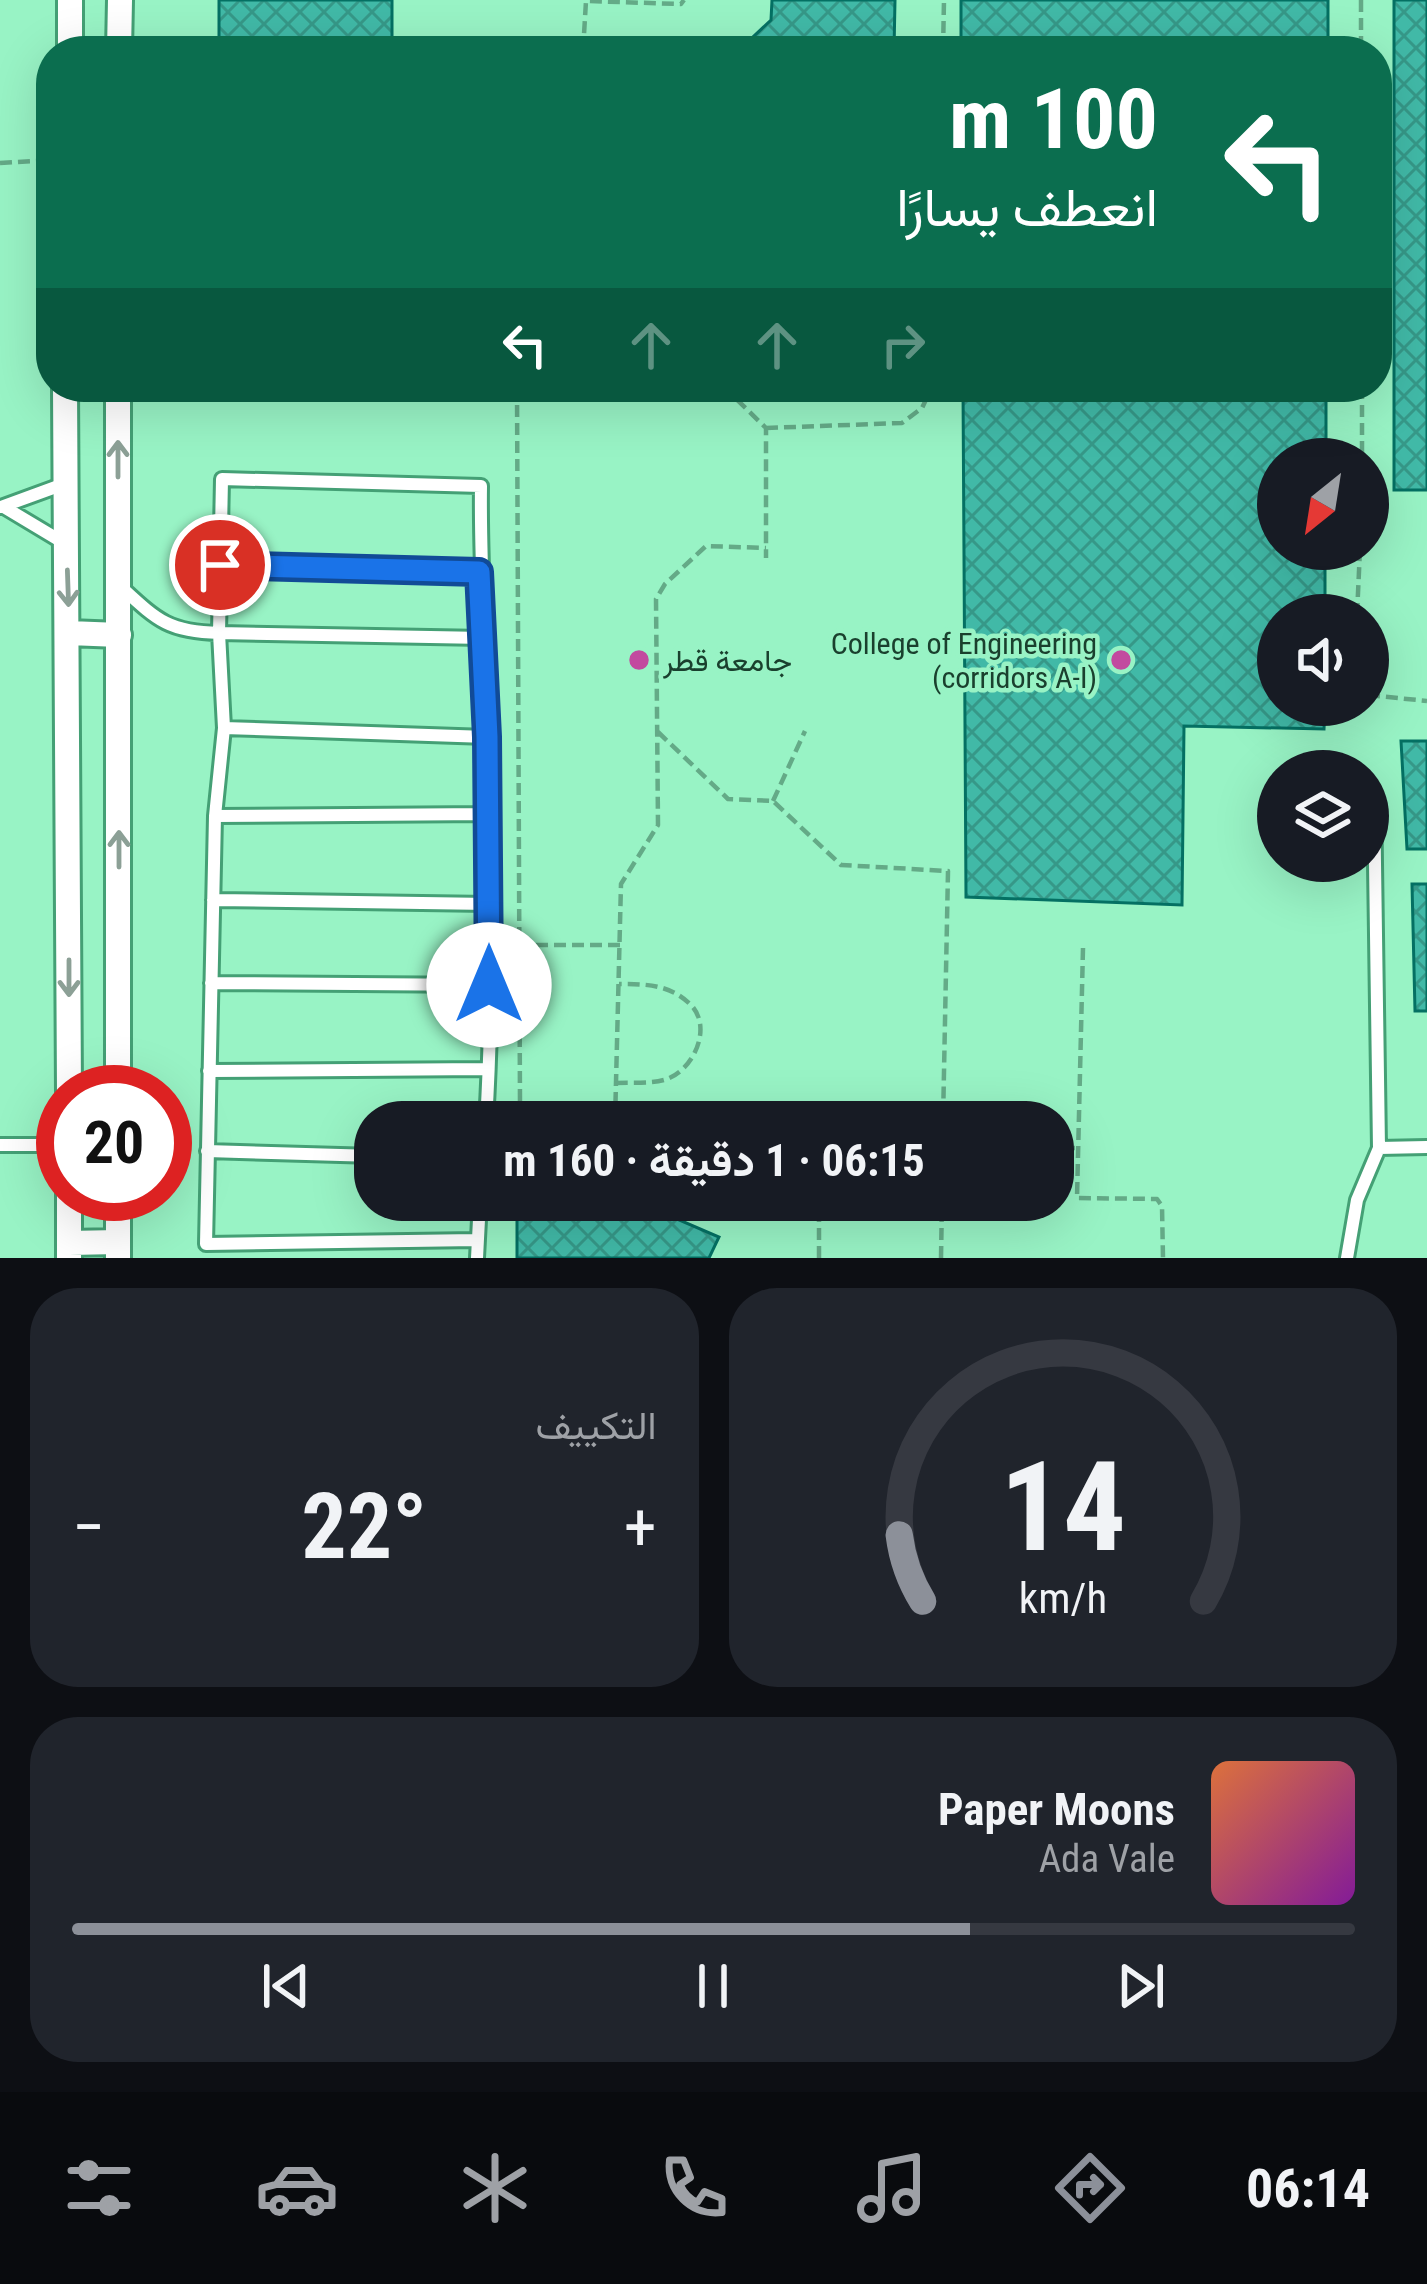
<!DOCTYPE html>
<html lang="ar">
<meta charset="utf-8">
<style>
:root{--surface:#171b24;--page:#20242c;--text:#f1f3f6;--muted:#9ea1a6;--line:#363941;--accent:#8c9099}
body{margin:0;font-family:"Roboto Condensed",Vazirmatn,sans-serif;background:var(--page);color:var(--text);direction:rtl;height:100vh;display:flex;flex-direction:column;font-size:45px;white-space:nowrap}
*{box-sizing:border-box;margin:0}
p{font-size:39px;color:var(--muted)}
.icon{flex:none;width:66px;height:66px;fill:none;stroke:currentColor;stroke-width:2;stroke-linecap:round;stroke-linejoin:round}
.map{position:relative;height:1258px;overflow:hidden;direction:ltr}
.panel{display:flex;flex-direction:column;gap:30px;padding:30px;background:#0d0f14;flex:1}
.panel>*{flex:none}
.guide{position:absolute;left:36px;top:36px;width:1356px;height:366px;border-radius:48px;box-shadow:0 12px 48px #0002;direction:rtl;background:#0b6e4f;color:#fff;overflow:hidden}
.needle{width:78px;rotate:210deg}
.controls{position:absolute;left:1257px;top:438px;display:grid;gap:24px}
.controls a{display:grid;place-items:center;width:132px;height:132px;border-radius:50%;background:var(--surface);box-shadow:0 12px 48px #0002;font-size:60px}
.speed{position:absolute;left:36px;top:1065px;display:flex;gap:24px;font-size:60px;font-weight:700;text-align:center}
.speed>*{display:grid;place-content:center;width:156px;height:156px;border-radius:50%;background:var(--surface);box-shadow:0 12px 48px #0002;line-height:1}
.speed .limit{border:18px solid #d22;background:#fff;color:#111}
.pin{position:absolute;display:grid;place-items:center;width:102px;height:102px;color:#fff;margin:-51px;border:6px solid #fff;border-radius:50%;box-shadow:0 3px 12px #0007}
.me{position:absolute;width:132px;margin:-66px;rotate:0deg;stroke-linejoin:round;filter:drop-shadow(0 0 9px #0008)}
.turn{display:flex;align-items:center;gap:42px;height:252px;padding:0 36px;font-size:54px}
.turn .icon{width:156px;height:156px;stroke-width:2.5}
.turn b{display:block;font-size:84px;line-height:102px}
.lanes{display:flex;align-items:center;height:114px;padding:0 36px;background:#0003;justify-content:center;gap:60px;direction:ltr}
.lanes .off{opacity:.35}
.big{font-size:90px;font-weight:700;line-height:1.1}
.panel .card{flex:1;display:flex;flex-direction:column;justify-content:center;gap:18px;min-width:0;padding:0 42px;border-radius:48px;background:var(--page)}
.panel .dial{align-items:center;gap:0}
.dial svg{height:312px;overflow:visible;fill:none;stroke:var(--line);stroke-width:7;stroke-linecap:round;text-anchor:middle}
.dial text{fill:var(--text);stroke:none}
.song{display:flex;align-items:center;gap:36px}
.cover{width:144px;height:144px;border-radius:18px;background:linear-gradient(135deg,hsl(20 70% 55%),hsl(290 70% 35%))}
.played{height:12px;border-radius:6px;background:linear-gradient(90deg,var(--accent) 70%,var(--line) 70%)}
.keys{display:flex;justify-content:space-around;direction:ltr}
.heat{display:flex;justify-content:space-between;align-items:center;font-size:66px;direction:ltr}
.panel .tiles{flex:1;display:grid;gap:30px;grid-template-columns:1fr 1fr}
.card:last-child{grid-column:span 2}
.trip{position:absolute;left:354px;top:1101px;width:720px;height:120px;border-radius:48px;background:var(--surface);box-shadow:0 12px 48px #0002;font-weight:700;line-height:120px;text-align:center;direction:rtl}
.dock{display:flex;height:192px;justify-content:space-around;align-items:center;background:#090b0e;color:var(--muted)}
.dock .icon{width:84px;height:84px}
.dock .selected{color:var(--accent)}
.dock b{font-size:54px;color:var(--text)}
.map>svg:first-child{display:block}
.building{fill:url(#building-cross-hatch);stroke:#047063;stroke-width:3}
.lines{fill:none;stroke-linecap:round;stroke-linejoin:round}
.service-casing{stroke:#44a075;stroke-width:18}
.minor-casing{stroke:#44a075;stroke-width:30}
.path{stroke:#64aa87;stroke-width:4.5;stroke-dasharray:12 6;stroke-linecap:butt}
.service{stroke:#fff;stroke-width:12}
.minor{stroke:#fff;stroke-width:24}
.oneway{stroke:#8ca096}
.route-casing{stroke:#114b97;stroke-width:30}
.route{stroke:#1a73e8;stroke-width:21}
.poi-dot{fill:#c24a9f;stroke:#98f3c5;stroke-width:4.5}
.labels{text-anchor:middle;dominant-baseline:central;stroke-width:9;stroke-linejoin:round;paint-order:stroke}
.poi-label{font-size:30px;fill:#1a402e;stroke:#98f3c5;text-anchor:end}
</style>
<div class="map">
<svg width="1427" height="1258" viewBox="0 0 1427 1258">
<defs>
<pattern id="building-cross-hatch" width="8" height="8" patternUnits="userSpaceOnUse" patternTransform="scale(3)"><rect width="8" height="8" fill="#41b9a7"/><path d="M0 0l8 8M0 8l8-8" fill="none" stroke="#369888"/></pattern>
</defs>
<rect width="100%" height="100%" fill="#98f3c5"/>
<path class="building" d="M219 0H392V51H219Z
M772 0H895L894 51H738L771 20Z
M961 0H1328V51H961Z
M1394 0H1427V490H1394Z
M963 387H1326V459H1278V549H1325V615H1278V705H1325L1324 729 1184 726 1182 905 966 897Z
M1401 741H1427V849H1407Z
M1412 884H1427V1011H1415Z
M517 1200H633L719 1237 709 1258H517Z"/>
<g class="lines">
<g class="service-casing">
<path id="service" d="M1 507 64 484
M4 507 64 543
M220 565 479 572
M120 586C157 620 168 632 219 633L222 479 481 486C480 551 484 615 486 680 490 826 495 976 486 1122
M224 728 487 737
M1374 792 1379 1148 1427 1147
M215 816 487 814
M213 900 489 904
M211 983 489 985
M209 1071 486 1069
M0 1145H63
M207 1151 375 1156
M476 1240 206 1244 215 816 224 728 219 633 484 638
M477 1258 480 1200
M1347 1258 1357 1200 1379 1148"/>
</g>
<g class="minor-casing">
<path id="minor" d="M70 51V0
M119 51 120 0
M65 387 69 1092
M118 387V1092
M69 633 119 635
M69 1243 118 1242
M69 1258V1194
M118 1258V1194"/>
</g>
<path class="path" d="M1361 0V51
M583 51 586 1 681 4 684 0
M943 51 944 0
M0 163 51 160
M517 387 520 1106
M724 387 766 428V558
M1362 387V459
M766 428 902 423 922 408 932 387
M1357 615 1360 549
M1368 695 1427 701
M658 732 728 799 773 801 841 865 948 871 943 1122
M773 801 805 731
M518 945H620
M1083 948 1077 1198 1157 1199 1162 1206 1163 1258
M616 1083C631 1082 649 1084 664 1080 693 1072 714 1027 690 1004 669 984 645 984 619 984
M504 1106 576 1110 600 1122
M615 1122 621 884 658 825 656 599 665 584 706 546 766 548
M1053 1148H1075
M819 1258V1200
M941 1258 942 1200"/>
<use href="#service" class="service"/>
<use href="#minor" class="minor"/>
</g>
<defs><path id="oneway-shaft" d="M-6 0H5M1.5-3L5.5 0L1.5 3" fill="none" stroke-width="1.6" stroke-linecap="round" stroke-linejoin="round" transform="scale(3)"/></defs>
<g class="oneway">
<use href="#oneway-shaft" transform="translate(118 459) rotate(-90)"/>
<use href="#oneway-shaft" transform="translate(68 588) rotate(88)"/>
<use href="#oneway-shaft" transform="translate(119 849) rotate(-90)"/>
<use href="#oneway-shaft" transform="translate(69 978) rotate(90)"/>
</g>
<g class="lines">
<g class="route-casing">
<path id="route" d="M220 565 479 572 487 737 489 985"/>
</g>
<use href="#route" class="route"/>
</g>
<g class="poi-dot">
<circle cx="639" cy="660" r="12"/>
<circle cx="1121" cy="660" r="12"/>
</g>
<g class="labels">
<g class="poi-label">
<text x="1097" y="643">College of Engineering<tspan x="1097" dy="34">(corridors A-I)</tspan></text>
<text x="663" y="660" text-anchor="start">جامعة قطر</text>
</g>
</g>
</svg>
<div class="controls">
<a><svg class="needle" viewBox="-14 -14 28 28"><path d="M0-13l5 13h-10z" fill="#e53935"/><path d="M0 13l5-13h-10z" fill="#9ea1a6"/></svg></a>
<a><svg class="icon" aria-label="sound" viewBox="0 0 24 24"><path d="M4 9h4l5-4v14l-5-4H4zM17 9q2 3 0 6"/></svg></a>
<a><svg class="icon" aria-label="layers" viewBox="0 0 24 24"><path d="M12 4l9 5-9 5-9-5zM3 14l9 5 9-5"/></svg></a>
</div>
<div class="speed"><div class="limit">20</div></div>
<div class="pin" style="left:220px;top:565px;background:#d93025"><svg class="icon" aria-label="arrive" viewBox="0 0 24 24"><path d="M6 21V4h12l-3 4 3 4H6"/></svg></div>
<svg class="me" style="left:489px;top:985px" viewBox="-20 -20 40 40"><circle r="19" fill="#fff"/><path d="M0-13L10 11 0 6-10 11z" fill="#1a73e8"/></svg>
<div class="trip">06:15 · 1 دقيقة · 160 m</div>
<div class="guide">
<div class="turn"><svg class="icon" aria-label="left" viewBox="0 0 24 24"><path d="M17 20v-9H6M10 6l-5 5 5 5"/></svg><div><b>100 m</b>انعطف يسارًا</div></div>
<div class="lanes"><svg class="icon" aria-label="left" viewBox="0 0 24 24"><path d="M17 20v-9H6M10 6l-5 5 5 5"/></svg><svg class="icon off" aria-label="ahead" viewBox="0 0 24 24"><path d="M12 20V5M6 11l6-6 6 6"/></svg><svg class="icon off" aria-label="ahead" viewBox="0 0 24 24"><path d="M12 20V5M6 11l6-6 6 6"/></svg><svg class="icon off" aria-label="right" viewBox="0 0 24 24"><path d="M7 20v-9h11M14 6l5 5-5 5"/></svg></div>
</div>
</div>
<section class="panel">
<div class="tiles">
<div class="card dial"><svg viewBox="0 0 100 80">
<path d="M14 69A42 42 0 1 1 86 69"/>
<path d="M14 69A42 42 0 0 1 8 52" stroke="#8c9099"/>
<text x="50" y="56" font-size="32" font-weight="700">14</text>
<text x="50" y="72" font-size="11">km/h</text>
</svg></div>
<div class="card"><p>التكييف</p>
<div class="heat"><a>−</a><b class="big">22°</b><a>+</a></div>
</div>
<div class="card">
<div class="song"><i class="cover"></i><div><b>Paper Moons</b><p>Ada Vale</p></div></div>
<div class="played"></div>
<div class="keys"><svg class="icon" aria-label="previous" viewBox="0 0 24 24"><path d="M18 5L8 12l10 7zM5 5v14"/></svg><svg class="icon" aria-label="pause" viewBox="0 0 24 24"><path d="M8 5v14M16 5v14"/></svg><svg class="icon" aria-label="next" viewBox="0 0 24 24"><path d="M6 5l10 7-10 7zM19 5v14"/></svg></div>
</div>
</div>
</section>
<nav class="dock">
<b>06:14</b>
<svg class="icon selected" aria-label="directions" viewBox="0 0 24 24"><path d="M12 3l9 9-9 9-9-9zM9 14v-3h6M13 9l2 2-2 2"/></svg>
<svg class="icon" aria-label="music" viewBox="0 0 24 24"><path d="M9 18V5l10-2v13"/><circle cx="6" cy="18" r="3"/><circle cx="16" cy="16" r="3"/></svg>
<svg class="icon" aria-label="phone" viewBox="0 0 24 24"><path d="M5 4h4l2 5-3 2q2 4 5 5l2-3 5 2v4C11 20 4 13 5 4z"/></svg>
<svg class="icon" aria-label="climate" viewBox="0 0 24 24"><path d="M12 3v18M4 7l16 10M4 17L20 7"/></svg>
<svg class="icon" aria-label="car" viewBox="0 0 24 24"><path d="M5 17H2v-5l4-1 3-4h7l3 4 3 1v5h-3M9 17h6M6 11h13"/><circle cx="7" cy="17" r="2"/><circle cx="17" cy="17" r="2"/></svg>
<svg class="icon" aria-label="filters" viewBox="0 0 24 24"><path d="M4 7h16M4 17h16"/><circle cx="9" cy="7" r="2"/><circle cx="15" cy="17" r="2"/></svg>
</nav>
